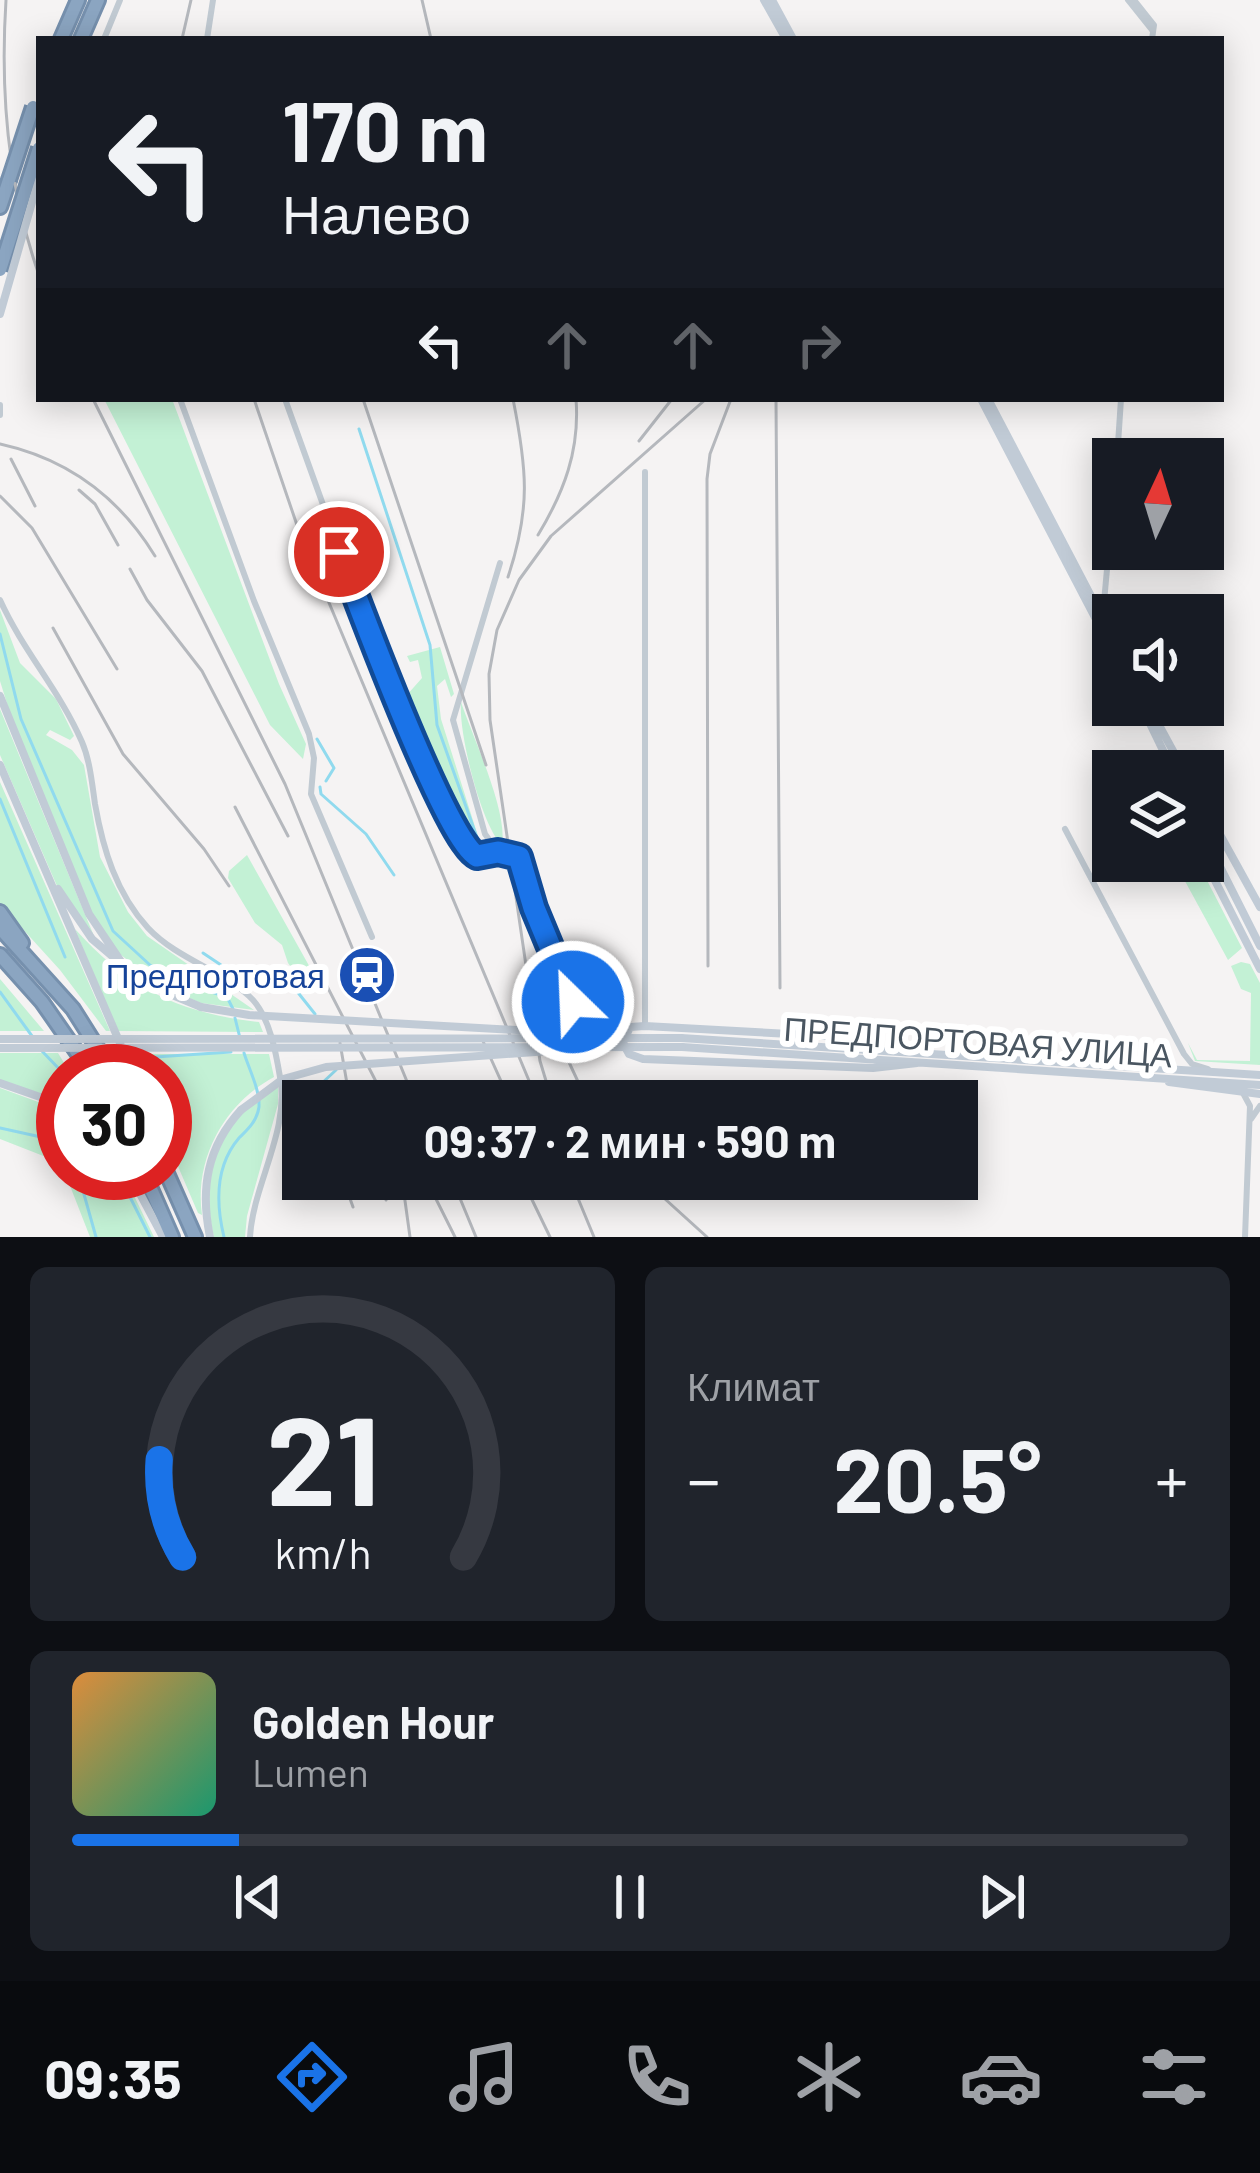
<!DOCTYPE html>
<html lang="ru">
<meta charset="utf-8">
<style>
:root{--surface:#171b24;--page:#20242c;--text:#f1f3f6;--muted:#9ea1a6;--line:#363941;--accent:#1a73e8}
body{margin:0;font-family:Barlow,sans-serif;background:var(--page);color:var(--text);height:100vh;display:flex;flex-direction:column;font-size:45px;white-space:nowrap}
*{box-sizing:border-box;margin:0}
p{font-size:39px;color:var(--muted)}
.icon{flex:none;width:66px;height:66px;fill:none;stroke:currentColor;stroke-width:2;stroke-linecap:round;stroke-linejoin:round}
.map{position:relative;height:1237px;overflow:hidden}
.sheet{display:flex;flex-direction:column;gap:30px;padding:30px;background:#0d0f14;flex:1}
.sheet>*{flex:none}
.banner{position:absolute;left:36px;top:36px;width:1188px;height:366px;border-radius:0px;box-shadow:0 6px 30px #0003;background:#171b24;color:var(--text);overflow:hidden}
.needle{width:78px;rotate:4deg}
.controls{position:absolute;left:1092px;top:438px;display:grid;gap:24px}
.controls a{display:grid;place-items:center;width:132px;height:132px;border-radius:0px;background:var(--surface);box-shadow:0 6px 30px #0003;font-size:60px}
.speed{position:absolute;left:36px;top:1044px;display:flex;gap:24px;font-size:60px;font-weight:700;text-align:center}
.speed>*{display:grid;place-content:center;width:156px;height:156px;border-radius:50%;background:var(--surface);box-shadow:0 6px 30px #0003;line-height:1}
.speed .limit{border:18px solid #d22;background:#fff;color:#111}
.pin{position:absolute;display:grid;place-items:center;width:102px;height:102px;color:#fff;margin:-51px;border:6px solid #fff;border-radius:50%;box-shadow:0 3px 12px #0007}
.me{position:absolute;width:132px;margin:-66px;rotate:336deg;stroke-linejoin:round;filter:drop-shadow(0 0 9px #0008)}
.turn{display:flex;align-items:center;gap:42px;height:252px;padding:0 48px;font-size:54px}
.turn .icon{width:156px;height:156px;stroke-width:2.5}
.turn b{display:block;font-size:84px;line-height:102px}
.lanes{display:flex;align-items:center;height:114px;padding:0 48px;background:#0003;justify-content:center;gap:60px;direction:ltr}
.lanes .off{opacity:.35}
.big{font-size:90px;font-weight:700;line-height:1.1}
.sheet .widget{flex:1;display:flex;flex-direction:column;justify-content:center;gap:18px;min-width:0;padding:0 42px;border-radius:18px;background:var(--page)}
.sheet .dial{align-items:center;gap:0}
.dial svg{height:312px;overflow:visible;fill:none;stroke:var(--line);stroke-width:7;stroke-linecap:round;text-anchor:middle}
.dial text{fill:var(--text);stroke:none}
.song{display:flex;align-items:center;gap:36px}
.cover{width:144px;height:144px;border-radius:18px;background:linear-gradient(135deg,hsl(30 70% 55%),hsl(160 70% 35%))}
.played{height:12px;border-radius:6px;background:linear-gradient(90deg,var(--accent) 15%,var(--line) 15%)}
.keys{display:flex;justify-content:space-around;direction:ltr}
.heat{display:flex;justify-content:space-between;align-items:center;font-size:66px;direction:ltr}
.sheet .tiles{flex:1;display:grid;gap:30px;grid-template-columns:1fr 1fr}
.widget:last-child{grid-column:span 2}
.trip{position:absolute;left:282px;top:1080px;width:696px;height:120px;border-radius:0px;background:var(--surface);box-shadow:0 6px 30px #0003;font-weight:700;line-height:120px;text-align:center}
.menu{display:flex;height:192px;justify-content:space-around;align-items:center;background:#090b0e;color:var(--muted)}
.menu .icon{width:84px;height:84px}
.menu .on{color:var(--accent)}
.menu b{font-size:54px;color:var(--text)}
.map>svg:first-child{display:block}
.green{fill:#c3f1d5}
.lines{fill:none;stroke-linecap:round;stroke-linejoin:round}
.stream{stroke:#90daee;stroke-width:3}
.highway-casing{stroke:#7690ad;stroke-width:18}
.street{stroke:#c1cad2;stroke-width:6}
.secondary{stroke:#c1cbd6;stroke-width:8}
.highway{stroke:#8ba5c1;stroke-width:12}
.rail{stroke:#b5b8bd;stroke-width:3}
.highway-bridge-casing{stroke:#7690ad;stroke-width:18;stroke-linecap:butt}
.secondary-bridge{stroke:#c1cbd6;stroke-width:8}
.highway-bridge{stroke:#8ba5c1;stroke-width:12}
.route-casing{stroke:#114b97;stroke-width:30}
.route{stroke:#1a73e8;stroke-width:21}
.labels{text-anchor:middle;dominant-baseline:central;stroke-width:12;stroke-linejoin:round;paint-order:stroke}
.transit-label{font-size:33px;fill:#164399;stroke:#fff;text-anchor:end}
.street-label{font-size:33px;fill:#4a5661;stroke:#fff}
</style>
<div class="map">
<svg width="1260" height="1237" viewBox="0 0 1260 1237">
<rect width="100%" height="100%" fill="#f5f3f3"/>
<path class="green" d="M104 399H172L279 684 306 744 303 759 270 725Z
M0 610 20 663 56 699 74 736 70 740 50 730 46 735 72 750 84 765 100 857 128 912 147 936 254 1010 201 1003 161 986 112 948 92 915 15 729 0 681Z
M440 647 454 694 451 697 445 679 437 686 441 719 483 852C455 844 415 733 405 703L406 696 422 678 418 660 410 662 407 656Z
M461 702C473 738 508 811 502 845 481 826 458 731 461 702Z
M0 709 94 936 57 886 0 755Z
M0 782 110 1031H106L60 970 0 904Z
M247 855 312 971 299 978 288 963 282 945 255 923 228 878 229 871Z
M1174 861H1197L1242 948 1228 960Z
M75 929C129 989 179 1013 259 1022L263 1032 117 1031Z
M1241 962 1250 964 1260 983V1065L1195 1061 1188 1043 1197 1060 1250 1061 1251 993 1241 989 1231 966Z
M0 979 44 1031H0Z
M0 1053H58L69 1071H63V1101L0 1080Z
M129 1054H269L274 1077C224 1104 194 1159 202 1215L198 1213 165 1136V1071H136Z
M278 1087V1104L247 1216 245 1237H214C204 1196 208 1148 238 1117 249 1105 265 1096 278 1087Z
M0 1088 63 1111V1171L46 1157 0 1139Z
M65 1173H123L154 1237H90Z"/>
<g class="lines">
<path class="stream" d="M359 429 430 645 437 725 480 846
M0 634 21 719 113 931 150 965 184 983 227 997 233 1009
M317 739 334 768 326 781
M320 787 321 794 366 834 394 875
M0 799 65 957
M203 953 230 971 284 975 315 1014
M0 992 32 1036
M235 1018 240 1038
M40 1049 63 1073
M155 1057 231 1052
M312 1101 320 1085 336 1070
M53 1108 63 1112
M0 1128 50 1139 63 1149
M290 1144 303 1118
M78 1173 96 1237
M118 1173 150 1237
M224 1237C216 1204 215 1166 239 1138 248 1129 257 1121 259 1107 260 1090 249 1069 244 1053"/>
<g class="highway-casing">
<path id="highway" d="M61 39 78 0
M81 39 98 0
M0 207 9 180
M0 912 22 943
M0 928 73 1009 112 1071
M0 955 42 1002 90 1071
M165 1169 195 1237
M144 1173 172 1237"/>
</g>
<path class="street" d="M1128 0 1152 30
M1134 0 1154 25 1152 39
M104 39 120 0
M207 39 213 0
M180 399 254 601 309 734 314 758 311 794 372 937
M285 399 362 613 422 756 470 854 477 856 498 852
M0 405V415
M1117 459 1121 399
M645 472V1026
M500 563 453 720 485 834 498 852 519 857C527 872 529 887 533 903 543 941 562 997 591 1024L628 1027
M0 600C23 651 60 691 82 742 90 761 92 783 95 804 103 849 116 893 148 928 178 960 227 972 253 1000 270 1019 276 1053 280 1077 290 1131 253 1184 250 1237
M1095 611 1104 602 1113 504
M1065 829 1184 1054 1192 1064 1208 1069
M1243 1093 1250 1106 1245 1237
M1251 1119 1260 1106"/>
<path class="secondary" d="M764 0 786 39
M772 0 793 39
M981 399 1113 652
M988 399 1113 638
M0 696 89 914 124 966
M1141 705 1173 771
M1148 705 1184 771
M0 765 132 1071
M1203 804 1260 907
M1203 833 1260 946
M1203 857 1260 969
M58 889 92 939 112 956
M123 965 158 989 201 1007
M681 1038 1260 1075
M0 1039H34
M850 1043 826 1036 645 1026 630 1027 623 1043 629 1054 643 1059 873 1068 917 1063
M682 1047 1260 1085
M1169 1082 1260 1094
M0 1083 63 1105
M129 1173 163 1237
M210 1237C200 1189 207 1147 241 1110"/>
<use href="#highway" class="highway"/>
<path class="rail" d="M6 0C0 93 8 187 39 275
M422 0 431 39
M182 39 191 0
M93 399 285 784 415 1101
M254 399 299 531 535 1095
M363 399 486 765
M776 399 780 988
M639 441 672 399
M0 444C68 459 119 497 155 556
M11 459 35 506
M79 490 95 504 118 545
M0 496 32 528 117 669
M538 535C564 492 580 450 576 399
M130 569 147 600 202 671 288 836
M508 577C531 508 527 469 513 399
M53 628 123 754 204 849 229 886
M235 807 386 1101
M708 966 707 479 710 454 731 399
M541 1002 587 1101
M482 1039 510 1101
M340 1043 350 1101
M550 1094 540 1061 490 720 489 674 497 630 519 580 551 536 706 399
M343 1179 353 1207
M377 1179 386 1200
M402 1179 410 1237
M426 1179 455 1237
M452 1179 476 1237
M522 1179 550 1237
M570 1179 594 1237
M643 1179 707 1237"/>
<g class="highway-bridge-casing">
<path id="highway-bridge" d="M9 180 33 107
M0 270 39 148"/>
</g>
<path class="secondary-bridge" d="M0 314 39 178
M201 1007 249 1015 552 1032
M34 1039 681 1038
M0 1048 682 1047
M241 1110 283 1079 326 1067 549 1051"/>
<use href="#highway-bridge" class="highway-bridge"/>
</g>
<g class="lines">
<g class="route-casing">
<path id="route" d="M339 552C356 597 447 843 477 856L498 852 519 857 534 908 573 1002"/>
</g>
<use href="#route" class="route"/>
</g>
<defs>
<g id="station-disc" transform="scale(3)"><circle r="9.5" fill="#1a4fb4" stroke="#fff"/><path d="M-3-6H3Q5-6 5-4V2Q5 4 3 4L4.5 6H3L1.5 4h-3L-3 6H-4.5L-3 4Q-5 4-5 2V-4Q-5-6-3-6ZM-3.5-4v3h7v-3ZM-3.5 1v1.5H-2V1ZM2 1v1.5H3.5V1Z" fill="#fff"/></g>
</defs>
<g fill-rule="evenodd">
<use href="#station-disc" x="367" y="975"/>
</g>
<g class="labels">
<g class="transit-label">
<text x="325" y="975">Предпортовая</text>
</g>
<g class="street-label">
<text transform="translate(978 1041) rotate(4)">ПРЕДПОРТОВАЯ УЛИЦА</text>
</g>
</g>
</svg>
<div class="controls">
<a><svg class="needle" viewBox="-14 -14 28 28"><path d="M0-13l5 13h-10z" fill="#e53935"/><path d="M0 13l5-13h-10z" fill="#9ea1a6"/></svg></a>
<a><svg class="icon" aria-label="sound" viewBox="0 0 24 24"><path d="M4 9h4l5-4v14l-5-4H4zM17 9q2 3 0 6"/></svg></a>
<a><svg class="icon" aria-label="layers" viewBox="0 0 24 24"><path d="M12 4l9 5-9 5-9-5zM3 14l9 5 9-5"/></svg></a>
</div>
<div class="speed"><div class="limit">30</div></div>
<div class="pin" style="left:339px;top:552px;background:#d93025"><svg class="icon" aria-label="arrive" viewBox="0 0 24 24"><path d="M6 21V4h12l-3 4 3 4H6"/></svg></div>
<svg class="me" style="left:573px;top:1002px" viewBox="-20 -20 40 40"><circle r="17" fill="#1a73e8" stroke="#fff" stroke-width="3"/><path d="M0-11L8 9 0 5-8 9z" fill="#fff"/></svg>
<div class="trip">09:37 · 2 мин · 590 m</div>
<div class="banner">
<div class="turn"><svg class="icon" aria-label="left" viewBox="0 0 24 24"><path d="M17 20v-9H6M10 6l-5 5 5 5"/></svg><div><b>170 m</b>Налево</div></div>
<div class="lanes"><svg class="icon" aria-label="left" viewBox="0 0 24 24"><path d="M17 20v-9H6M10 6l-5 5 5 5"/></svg><svg class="icon off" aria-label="ahead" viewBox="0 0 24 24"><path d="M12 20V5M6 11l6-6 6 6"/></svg><svg class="icon off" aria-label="ahead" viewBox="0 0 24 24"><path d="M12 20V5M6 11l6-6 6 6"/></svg><svg class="icon off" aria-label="right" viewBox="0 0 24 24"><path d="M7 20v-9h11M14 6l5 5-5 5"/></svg></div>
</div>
</div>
<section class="sheet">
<div class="tiles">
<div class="widget dial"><svg viewBox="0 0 100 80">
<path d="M14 69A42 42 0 1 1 86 69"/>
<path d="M14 69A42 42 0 0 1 8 44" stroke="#1a73e8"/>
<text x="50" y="56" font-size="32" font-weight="700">21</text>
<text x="50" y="72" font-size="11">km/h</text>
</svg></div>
<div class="widget"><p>Климат</p>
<div class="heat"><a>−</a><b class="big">20.5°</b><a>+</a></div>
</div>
<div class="widget">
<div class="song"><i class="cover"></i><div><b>Golden Hour</b><p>Lumen</p></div></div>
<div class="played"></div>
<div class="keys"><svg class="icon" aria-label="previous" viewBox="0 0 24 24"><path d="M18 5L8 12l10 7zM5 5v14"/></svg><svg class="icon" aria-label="pause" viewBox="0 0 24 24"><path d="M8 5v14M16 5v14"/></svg><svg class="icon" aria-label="next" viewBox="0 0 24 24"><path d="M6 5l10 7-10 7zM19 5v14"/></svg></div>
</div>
</div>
</section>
<nav class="menu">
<b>09:35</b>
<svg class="icon on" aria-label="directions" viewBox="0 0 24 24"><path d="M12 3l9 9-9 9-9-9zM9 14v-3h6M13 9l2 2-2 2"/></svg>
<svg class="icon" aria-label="music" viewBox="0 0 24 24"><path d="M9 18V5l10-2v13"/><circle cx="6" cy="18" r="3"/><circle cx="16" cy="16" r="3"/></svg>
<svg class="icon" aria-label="phone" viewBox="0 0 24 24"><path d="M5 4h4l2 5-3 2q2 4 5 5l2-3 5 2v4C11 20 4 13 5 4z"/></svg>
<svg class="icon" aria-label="climate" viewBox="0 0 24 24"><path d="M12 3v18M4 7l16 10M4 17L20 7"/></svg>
<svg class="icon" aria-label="car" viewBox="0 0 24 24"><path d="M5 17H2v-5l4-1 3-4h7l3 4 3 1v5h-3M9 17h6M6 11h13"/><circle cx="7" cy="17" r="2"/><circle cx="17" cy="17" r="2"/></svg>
<svg class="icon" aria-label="filters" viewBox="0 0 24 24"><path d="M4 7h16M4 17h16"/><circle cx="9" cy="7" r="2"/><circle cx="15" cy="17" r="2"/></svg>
</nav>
